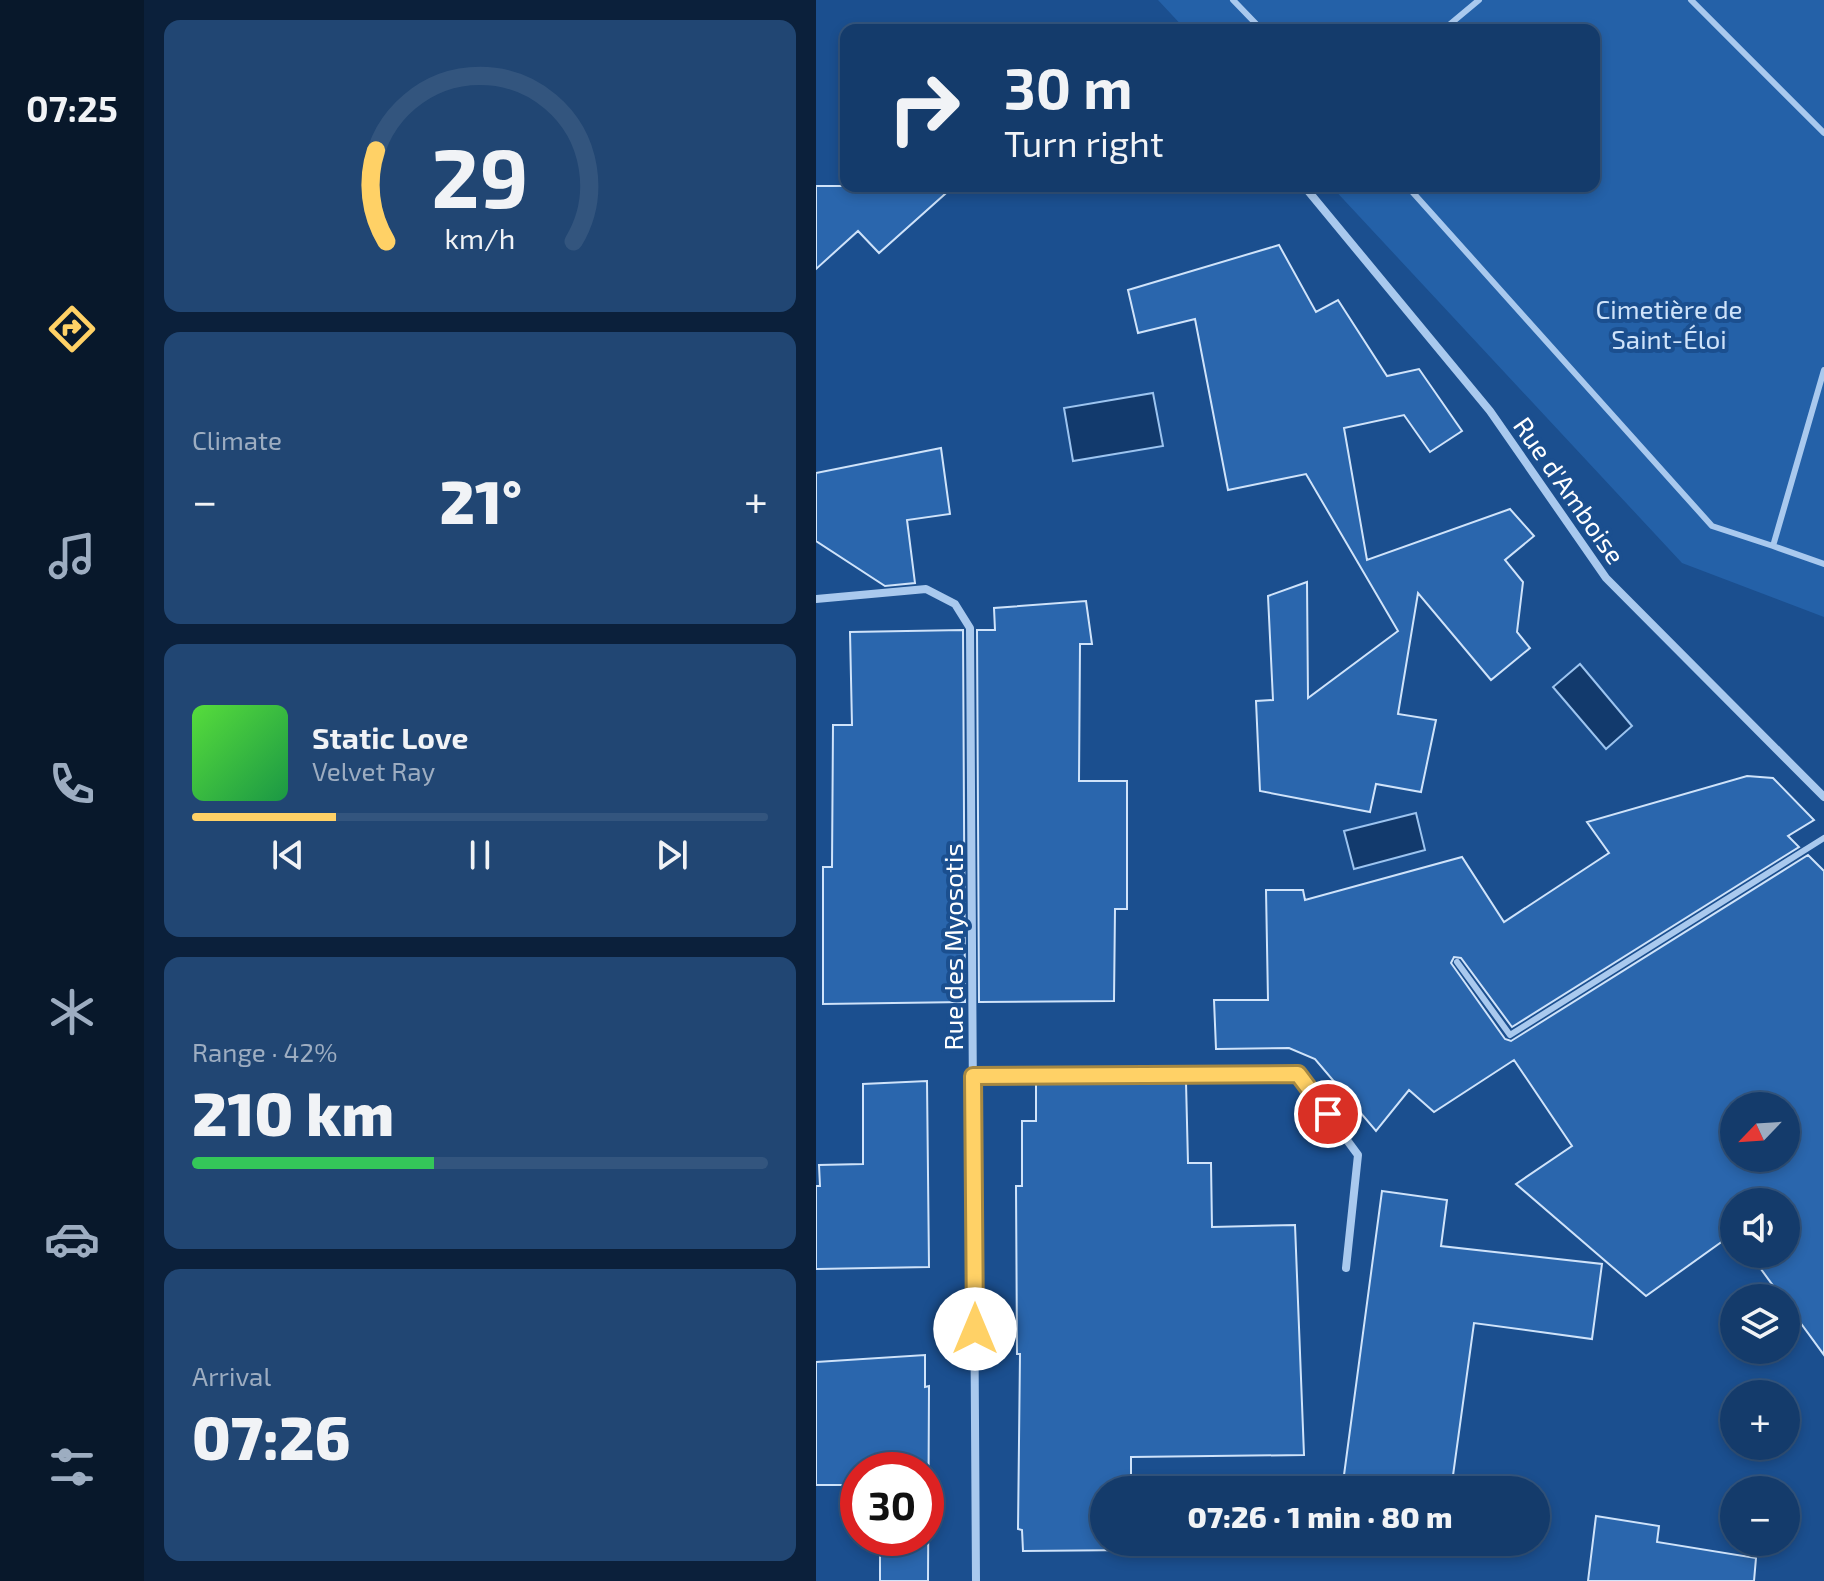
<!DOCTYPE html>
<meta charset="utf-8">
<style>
:root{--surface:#143b6b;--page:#214673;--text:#f1f3f6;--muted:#9dadc1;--line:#33557e;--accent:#ffd166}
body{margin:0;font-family:"Exo 2",sans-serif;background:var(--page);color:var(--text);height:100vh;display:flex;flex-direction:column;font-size:30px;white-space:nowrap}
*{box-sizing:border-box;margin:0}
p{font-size:26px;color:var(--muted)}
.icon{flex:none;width:44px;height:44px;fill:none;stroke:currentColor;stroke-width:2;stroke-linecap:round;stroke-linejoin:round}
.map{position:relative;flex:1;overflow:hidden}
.sheet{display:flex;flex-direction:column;gap:20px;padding:20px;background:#0b203b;width:672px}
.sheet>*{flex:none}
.guide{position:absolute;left:24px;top:24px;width:760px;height:168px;border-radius:16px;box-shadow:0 4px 12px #0003,0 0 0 2px var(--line);background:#143b6b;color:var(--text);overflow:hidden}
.needle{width:52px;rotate:245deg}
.controls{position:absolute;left:904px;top:1092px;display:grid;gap:16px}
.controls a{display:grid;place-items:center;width:80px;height:80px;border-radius:50%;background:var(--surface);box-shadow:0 4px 12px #0003,0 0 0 2px var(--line);font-size:40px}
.speed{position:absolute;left:24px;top:1452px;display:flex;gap:16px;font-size:40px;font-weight:700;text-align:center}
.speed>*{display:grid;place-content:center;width:104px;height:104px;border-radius:50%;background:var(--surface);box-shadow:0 4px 12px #0003,0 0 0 2px var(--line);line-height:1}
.speed .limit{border:12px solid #d22;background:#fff;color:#111}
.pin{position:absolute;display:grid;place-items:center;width:68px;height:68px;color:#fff;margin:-34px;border:4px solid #fff;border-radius:50%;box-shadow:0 2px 8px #0007}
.me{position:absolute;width:88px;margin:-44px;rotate:0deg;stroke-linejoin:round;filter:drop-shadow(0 0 6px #0008)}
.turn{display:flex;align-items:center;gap:28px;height:168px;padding:0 32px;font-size:36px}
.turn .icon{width:104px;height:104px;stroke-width:2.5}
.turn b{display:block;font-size:56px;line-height:68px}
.big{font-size:60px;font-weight:800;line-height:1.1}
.sheet .widget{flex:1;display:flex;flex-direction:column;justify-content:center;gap:12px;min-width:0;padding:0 28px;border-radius:16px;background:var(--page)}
.sheet .dial{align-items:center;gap:0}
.dial svg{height:208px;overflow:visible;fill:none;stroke:var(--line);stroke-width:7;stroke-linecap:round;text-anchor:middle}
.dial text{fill:var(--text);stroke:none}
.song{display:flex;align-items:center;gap:24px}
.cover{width:96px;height:96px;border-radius:12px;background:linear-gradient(135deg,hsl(110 70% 55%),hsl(140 70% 35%))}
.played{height:8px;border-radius:4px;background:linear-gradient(90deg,var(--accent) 25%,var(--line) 25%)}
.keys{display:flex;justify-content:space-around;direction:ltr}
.heat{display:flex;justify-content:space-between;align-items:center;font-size:44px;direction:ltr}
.charge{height:12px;border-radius:6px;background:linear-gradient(90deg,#34c759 42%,var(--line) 0)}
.trip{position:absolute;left:274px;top:1476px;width:460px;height:80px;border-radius:40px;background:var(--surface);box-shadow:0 4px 12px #0003,0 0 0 2px var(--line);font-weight:800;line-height:80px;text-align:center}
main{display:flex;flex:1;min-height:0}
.dock{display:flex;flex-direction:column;width:144px;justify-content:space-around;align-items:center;background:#08182b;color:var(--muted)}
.dock .icon{width:56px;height:56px}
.dock .current{color:var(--accent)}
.dock b{font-size:36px;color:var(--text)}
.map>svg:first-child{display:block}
.green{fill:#2461a8}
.water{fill:#123a6d;stroke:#9cc4f0;stroke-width:2}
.building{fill:#2a66ad;stroke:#cfe3fa;stroke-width:2;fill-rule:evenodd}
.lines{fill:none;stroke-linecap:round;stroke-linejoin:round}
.lane{stroke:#a9c9ee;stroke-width:6}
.street{stroke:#a9c9ee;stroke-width:8}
.route-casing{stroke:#a68842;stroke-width:20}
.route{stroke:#ffd166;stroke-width:14}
.labels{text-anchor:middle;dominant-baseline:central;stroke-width:8;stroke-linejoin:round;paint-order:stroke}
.park-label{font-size:26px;fill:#cfe3fa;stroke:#1b4f8f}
.street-label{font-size:26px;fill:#fff;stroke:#1b4f8f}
</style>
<main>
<nav class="dock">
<b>07:25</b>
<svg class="icon current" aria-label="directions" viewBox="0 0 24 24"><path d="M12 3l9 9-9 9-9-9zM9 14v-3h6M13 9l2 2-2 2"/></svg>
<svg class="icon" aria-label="music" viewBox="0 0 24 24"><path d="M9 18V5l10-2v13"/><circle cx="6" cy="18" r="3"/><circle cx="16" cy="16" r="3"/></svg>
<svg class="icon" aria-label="phone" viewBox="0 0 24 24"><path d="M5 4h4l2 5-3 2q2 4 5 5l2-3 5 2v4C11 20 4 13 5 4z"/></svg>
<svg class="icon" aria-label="climate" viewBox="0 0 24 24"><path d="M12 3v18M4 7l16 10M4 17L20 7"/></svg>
<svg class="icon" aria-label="car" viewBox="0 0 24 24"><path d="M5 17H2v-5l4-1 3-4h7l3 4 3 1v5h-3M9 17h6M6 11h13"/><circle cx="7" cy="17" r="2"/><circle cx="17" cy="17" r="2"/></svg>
<svg class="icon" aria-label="filters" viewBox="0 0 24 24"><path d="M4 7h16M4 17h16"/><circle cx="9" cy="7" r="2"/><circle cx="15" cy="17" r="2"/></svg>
</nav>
<section class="sheet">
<div class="widget dial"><svg viewBox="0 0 100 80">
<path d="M14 69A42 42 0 1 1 86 69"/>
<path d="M14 69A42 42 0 0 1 10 34" stroke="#ffd166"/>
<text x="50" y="56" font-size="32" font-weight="700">29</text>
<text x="50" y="72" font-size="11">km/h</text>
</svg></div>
<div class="widget"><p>Climate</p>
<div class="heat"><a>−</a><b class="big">21°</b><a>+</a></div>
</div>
<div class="widget">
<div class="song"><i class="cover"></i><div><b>Static Love</b><p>Velvet Ray</p></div></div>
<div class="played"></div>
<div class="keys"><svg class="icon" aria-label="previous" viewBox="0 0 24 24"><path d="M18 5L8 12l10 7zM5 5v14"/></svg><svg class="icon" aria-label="pause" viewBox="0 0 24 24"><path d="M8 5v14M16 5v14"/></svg><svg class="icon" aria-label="next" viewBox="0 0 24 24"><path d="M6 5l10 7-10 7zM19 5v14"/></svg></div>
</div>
<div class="widget"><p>Range · 42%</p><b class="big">210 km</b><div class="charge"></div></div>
<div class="widget"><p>Arrival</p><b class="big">07:26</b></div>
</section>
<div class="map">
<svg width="1008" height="1581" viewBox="0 0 1008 1581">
<rect width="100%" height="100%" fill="#1b4f8f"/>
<path class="green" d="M342 0H1008V617L866 563 515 186H778V30H370Z"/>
<path class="water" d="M337 393 347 446 257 461 248 408Z
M764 664 816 726 790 749 737 687Z
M600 813 609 850 538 869 528 831Z"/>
<path class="building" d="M0 186H138L63 253 42 231 0 269Z
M463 245 500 312 522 300 571 376 603 369 646 431 614 452 588 415 528 428 551 560 694 509 718 536 689 560 707 582 701 632 714 648 675 680 602 593 582 714 620 720 605 792 560 784 554 812 444 791 440 701 457 700 452 596 491 582 492 698 582 631 490 474 412 490 379 319 322 333 312 290Z
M125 448 134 514 91 520 99 583 69 586 0 541V473Z
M270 601 276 644H264L263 781H311V909H299L298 1001 163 1002 161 630H179L178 608Z
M147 630 149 1002 7 1004V867H16L17 725H36L34 632Z
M931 776 957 778 998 820 972 836 983 847 696 1027 645 958 638 957 635 963 689 1039 695 1041 992 855 1008 871V1355L970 1303V1298H966L934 1254H970V1202H918V1233L830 1296 700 1184 756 1146 698 1060 618 1112 593 1090 560 1131 499 1059 473 1048 400 1049 398 1000H452L450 890H487L489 900 646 857 688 922 793 853 771 822ZM918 1106H970V1158H918Z
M111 1081 113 1267 0 1269V1186H4L3 1165 47 1164V1084Z
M370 1082 372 1163H395L396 1227 479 1225 488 1455 315 1457V1490H288V1542H316V1550L207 1551 206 1530 202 1529 204 1354H201L200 1186H206V1121H220V1083Z
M566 1191 631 1200 625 1246 786 1264 776 1339 658 1323 635 1490H526Z
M109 1355V1387L113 1386 112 1581H64V1538H110V1470H42V1485H0V1362Z
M780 1516 843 1526 841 1542 940 1558 938 1581H772Z
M519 1542H568L567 1553 518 1552Z"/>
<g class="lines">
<path class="lane" d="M417 0 446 30
M875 0 1008 133
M627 30 663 0
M591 186 896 526 957 546
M1008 370 957 546 1008 564
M641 962 694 1035 1008 838"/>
<path class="street" d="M488 186 674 411 790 578 1008 797
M0 599 110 589 139 604 154 628 160 1581
M157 1076 482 1074 542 1155 530 1268"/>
</g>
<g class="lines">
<g class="route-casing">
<path id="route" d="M159 1329 157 1076 482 1074 512 1114"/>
</g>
<use href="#route" class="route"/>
</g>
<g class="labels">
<g class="park-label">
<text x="853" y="308">Cimetière de<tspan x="853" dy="30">Saint-Éloi</tspan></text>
</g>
<g class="street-label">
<text transform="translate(754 490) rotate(55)">Rue d'Amboise</text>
<text transform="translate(136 947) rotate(-90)">Rue des Myosotis</text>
</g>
</g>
</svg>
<div class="controls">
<a><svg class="needle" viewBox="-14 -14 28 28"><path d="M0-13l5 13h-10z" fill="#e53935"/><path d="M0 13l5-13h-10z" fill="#9dadc1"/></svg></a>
<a><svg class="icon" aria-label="sound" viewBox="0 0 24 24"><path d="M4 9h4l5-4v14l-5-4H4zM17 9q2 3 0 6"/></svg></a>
<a><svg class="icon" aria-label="layers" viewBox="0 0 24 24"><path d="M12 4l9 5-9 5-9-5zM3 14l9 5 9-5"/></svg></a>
<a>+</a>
<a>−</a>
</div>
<div class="speed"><div class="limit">30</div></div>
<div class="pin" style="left:512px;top:1114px;background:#d93025"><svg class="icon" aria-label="arrive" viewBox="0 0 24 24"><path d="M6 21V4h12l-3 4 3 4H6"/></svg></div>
<svg class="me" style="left:159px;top:1329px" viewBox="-20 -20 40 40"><circle r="19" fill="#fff"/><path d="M0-13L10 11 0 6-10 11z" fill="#ffd166"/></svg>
<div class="trip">07:26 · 1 min · 80 m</div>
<div class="guide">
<div class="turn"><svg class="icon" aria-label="right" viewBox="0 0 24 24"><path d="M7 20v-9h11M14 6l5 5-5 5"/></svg><div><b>30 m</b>Turn right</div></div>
</div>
</div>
</main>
